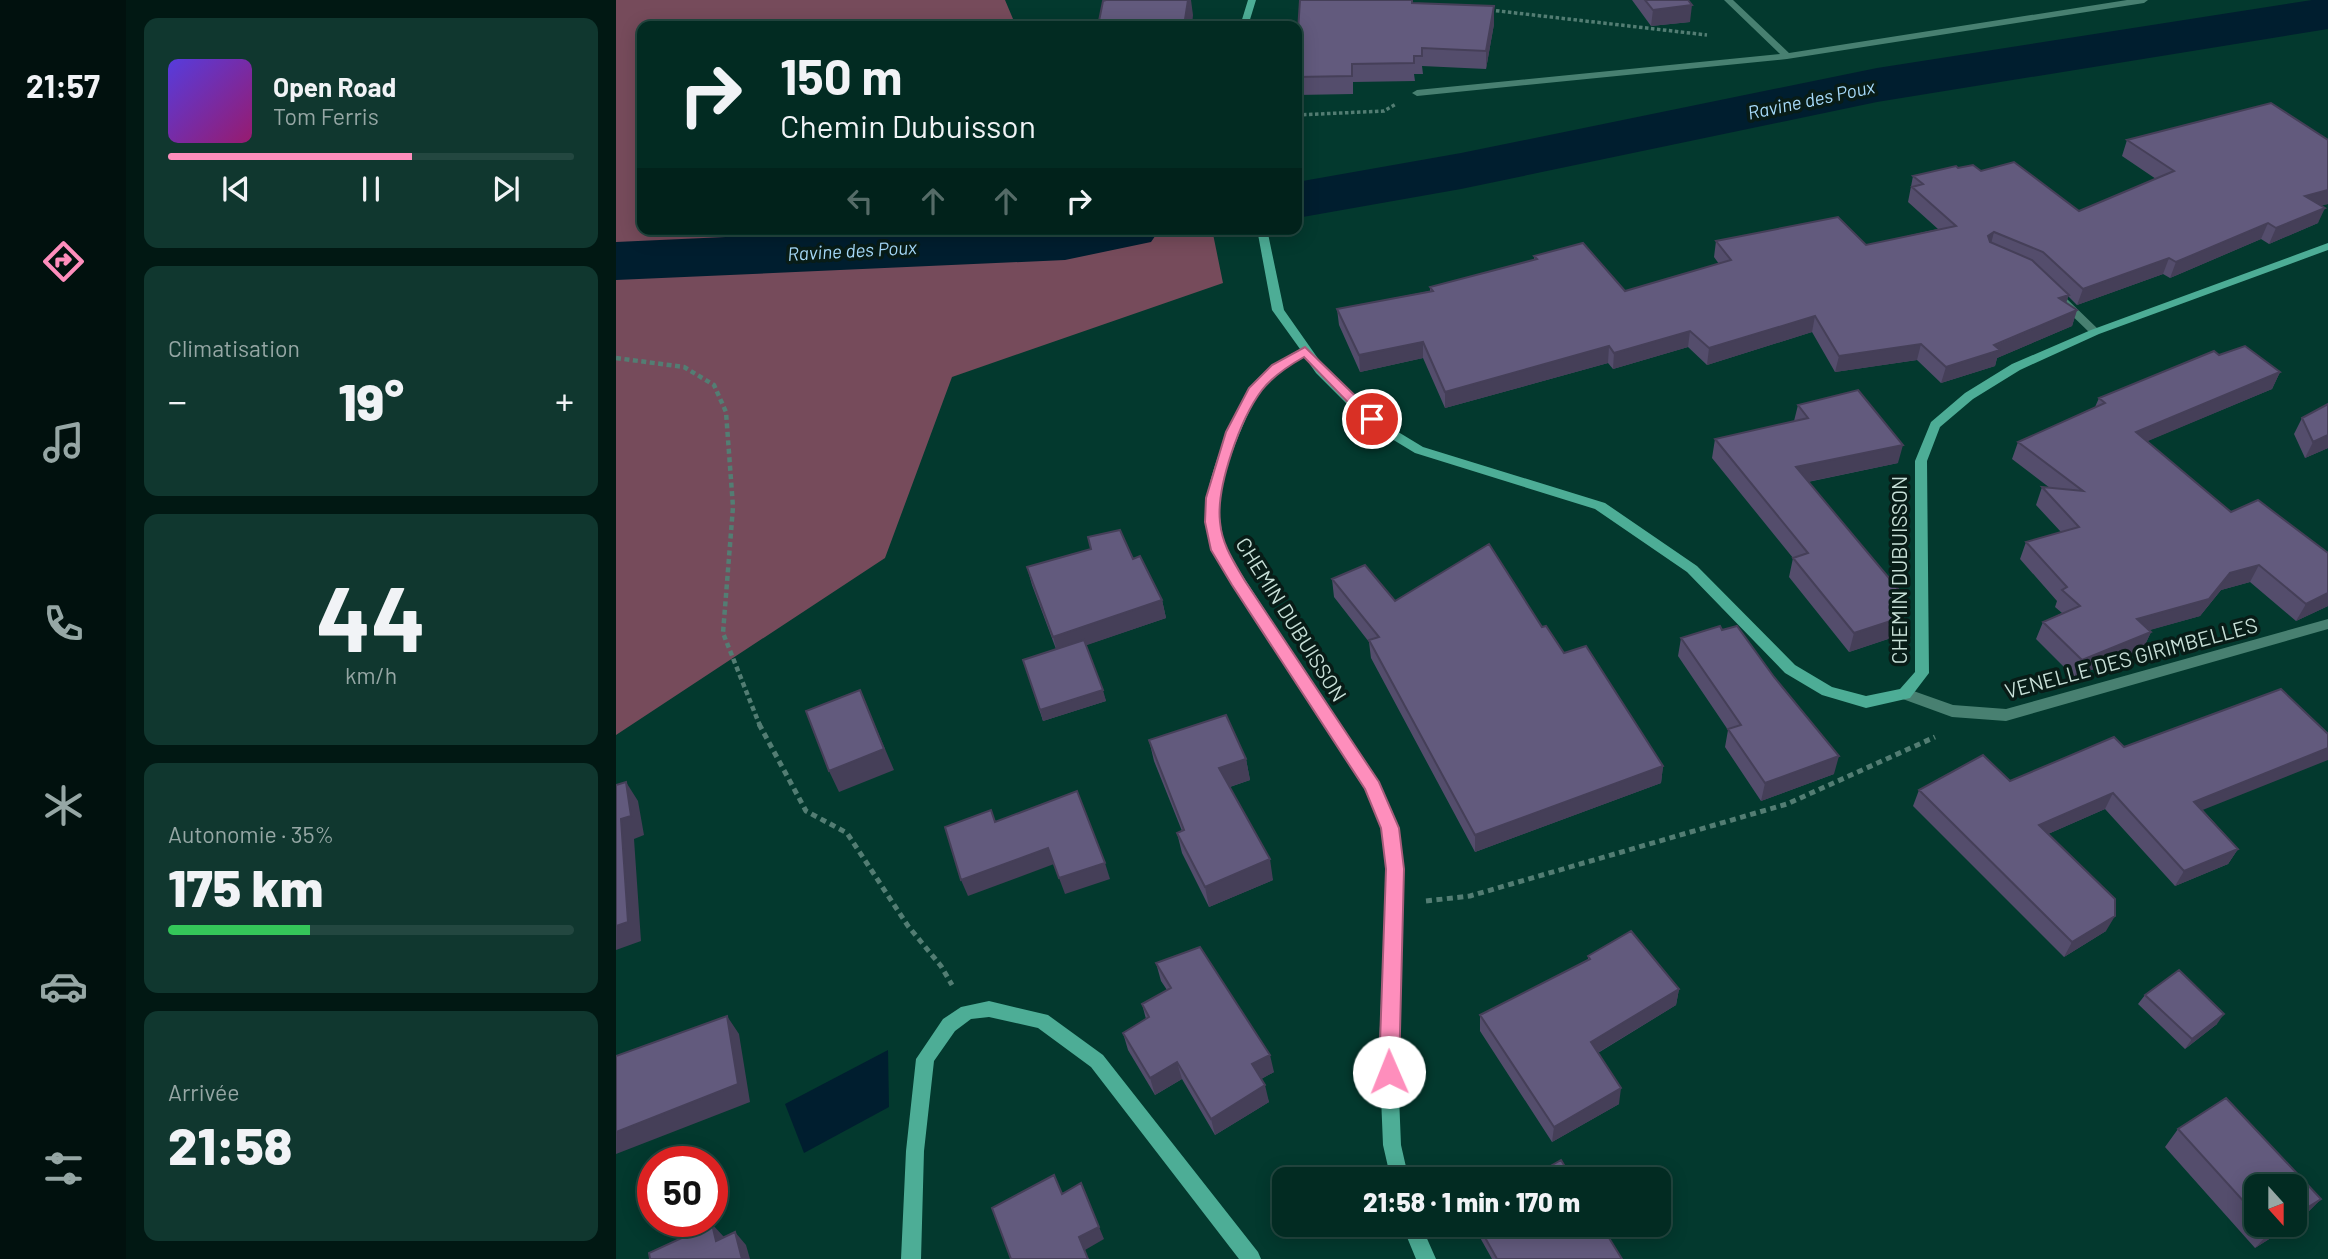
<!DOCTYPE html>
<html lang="fr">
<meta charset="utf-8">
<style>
:root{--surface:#022b22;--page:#10372f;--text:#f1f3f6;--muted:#96a7a5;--line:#234740;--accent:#fe8ebc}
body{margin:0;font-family:Barlow,sans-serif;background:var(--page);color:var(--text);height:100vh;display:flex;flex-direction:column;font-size:26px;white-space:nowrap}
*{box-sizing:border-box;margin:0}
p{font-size:23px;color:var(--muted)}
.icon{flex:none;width:38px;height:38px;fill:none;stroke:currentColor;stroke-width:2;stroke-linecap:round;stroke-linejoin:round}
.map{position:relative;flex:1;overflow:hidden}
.side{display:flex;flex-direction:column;gap:18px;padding:18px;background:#011813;width:490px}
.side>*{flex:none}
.banner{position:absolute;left:21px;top:21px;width:665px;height:214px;border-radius:14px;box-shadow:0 4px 18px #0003,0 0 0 2px var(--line);background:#022b22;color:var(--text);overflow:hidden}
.needle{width:46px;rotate:159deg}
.fabs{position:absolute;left:1628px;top:1174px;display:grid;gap:14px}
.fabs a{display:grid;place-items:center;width:63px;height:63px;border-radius:14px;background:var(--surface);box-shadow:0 4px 18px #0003,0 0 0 2px var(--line);font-size:35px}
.speed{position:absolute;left:21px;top:1146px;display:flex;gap:14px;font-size:35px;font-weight:700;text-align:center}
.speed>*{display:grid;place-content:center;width:91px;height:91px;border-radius:50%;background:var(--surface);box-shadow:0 4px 18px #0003,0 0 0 2px var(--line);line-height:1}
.speed .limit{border:10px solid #d22;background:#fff;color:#111}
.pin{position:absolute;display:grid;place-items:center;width:60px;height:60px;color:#fff;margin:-30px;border:4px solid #fff;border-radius:50%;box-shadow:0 2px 7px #0007}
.me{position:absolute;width:77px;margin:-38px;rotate:359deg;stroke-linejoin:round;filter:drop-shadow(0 0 5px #0008)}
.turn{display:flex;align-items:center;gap:24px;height:147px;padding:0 28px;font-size:32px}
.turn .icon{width:91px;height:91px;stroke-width:2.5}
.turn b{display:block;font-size:49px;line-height:60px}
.lanes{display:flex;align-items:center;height:66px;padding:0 28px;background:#0003;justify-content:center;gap:35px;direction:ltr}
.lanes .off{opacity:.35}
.big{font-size:52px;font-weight:800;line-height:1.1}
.side .card{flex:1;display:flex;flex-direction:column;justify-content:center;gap:10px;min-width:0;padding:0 24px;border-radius:14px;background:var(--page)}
.side .dial{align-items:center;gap:0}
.dial b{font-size:91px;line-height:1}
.song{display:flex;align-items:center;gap:21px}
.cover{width:84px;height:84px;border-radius:10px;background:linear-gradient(135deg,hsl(250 70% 55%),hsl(320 70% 35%))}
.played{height:7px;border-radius:4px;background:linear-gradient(90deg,var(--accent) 60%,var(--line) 60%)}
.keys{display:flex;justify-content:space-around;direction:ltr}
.heat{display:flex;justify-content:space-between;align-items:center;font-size:38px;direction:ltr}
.charge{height:10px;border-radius:5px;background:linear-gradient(90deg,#34c759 35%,var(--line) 0)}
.trip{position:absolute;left:656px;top:1167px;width:399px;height:70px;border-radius:14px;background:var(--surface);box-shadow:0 4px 18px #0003,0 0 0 2px var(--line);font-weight:800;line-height:70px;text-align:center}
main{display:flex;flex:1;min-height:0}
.menu{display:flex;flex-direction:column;width:126px;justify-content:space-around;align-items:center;background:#01110e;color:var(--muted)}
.menu .icon{width:49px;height:49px}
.menu .selected{color:var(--accent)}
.menu b{font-size:32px;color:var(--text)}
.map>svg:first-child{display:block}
.green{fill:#764b5b}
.water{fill:#001e2f}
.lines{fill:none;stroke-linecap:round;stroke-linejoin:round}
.river{fill:#001e2f;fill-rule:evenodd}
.path-far2{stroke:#537d73;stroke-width:3.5;stroke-dasharray:3.5 2.5;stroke-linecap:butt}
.path-far1{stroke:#537d73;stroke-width:4.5;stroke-dasharray:5 3.5;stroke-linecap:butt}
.path{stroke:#537d73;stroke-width:5;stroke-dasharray:6 4.5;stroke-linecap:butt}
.minor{fill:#488071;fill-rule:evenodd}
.secondary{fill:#4dad96;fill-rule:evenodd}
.wall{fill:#544d6c}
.shaded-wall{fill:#453f58}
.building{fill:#625a7d;stroke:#453f58;stroke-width:2}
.route{fill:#fe8ebc;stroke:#a55c7a;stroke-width:2}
.labels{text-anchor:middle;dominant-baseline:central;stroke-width:7;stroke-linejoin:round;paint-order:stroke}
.far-water-label{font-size:19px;font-style:italic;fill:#a6d9f8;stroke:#081c17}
.street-label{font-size:21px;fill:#c7dfd7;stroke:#081c17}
</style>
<main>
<nav class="menu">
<b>21:57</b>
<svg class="icon selected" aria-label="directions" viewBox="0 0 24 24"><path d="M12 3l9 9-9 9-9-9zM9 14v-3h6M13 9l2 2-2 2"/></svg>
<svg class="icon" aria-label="music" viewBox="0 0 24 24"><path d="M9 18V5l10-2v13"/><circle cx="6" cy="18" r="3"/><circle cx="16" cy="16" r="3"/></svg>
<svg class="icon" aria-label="phone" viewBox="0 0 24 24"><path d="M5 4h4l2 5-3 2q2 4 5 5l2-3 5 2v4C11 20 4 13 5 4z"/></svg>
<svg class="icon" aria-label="climate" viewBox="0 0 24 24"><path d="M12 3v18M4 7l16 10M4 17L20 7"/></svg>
<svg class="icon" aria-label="car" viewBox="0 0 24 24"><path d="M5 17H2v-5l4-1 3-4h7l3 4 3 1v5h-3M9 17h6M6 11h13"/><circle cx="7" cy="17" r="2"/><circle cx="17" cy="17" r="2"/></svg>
<svg class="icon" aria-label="filters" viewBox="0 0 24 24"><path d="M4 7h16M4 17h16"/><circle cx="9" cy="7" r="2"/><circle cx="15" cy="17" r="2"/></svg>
</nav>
<section class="side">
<div class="card">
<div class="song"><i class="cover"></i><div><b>Open Road</b><p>Tom Ferris</p></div></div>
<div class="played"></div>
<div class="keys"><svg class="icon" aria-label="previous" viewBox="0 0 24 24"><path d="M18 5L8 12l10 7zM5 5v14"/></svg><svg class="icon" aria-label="pause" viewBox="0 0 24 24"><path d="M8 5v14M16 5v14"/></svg><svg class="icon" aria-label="next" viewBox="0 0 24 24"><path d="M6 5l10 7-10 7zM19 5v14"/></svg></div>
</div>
<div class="card"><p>Climatisation</p>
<div class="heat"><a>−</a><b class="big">19°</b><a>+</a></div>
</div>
<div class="card dial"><b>44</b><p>km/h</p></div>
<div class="card"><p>Autonomie · 35%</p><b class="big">175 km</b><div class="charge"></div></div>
<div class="card"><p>Arrivée</p><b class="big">21:58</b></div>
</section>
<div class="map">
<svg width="1712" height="1259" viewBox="0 0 1712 1259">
<rect width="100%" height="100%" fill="#03392e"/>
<path class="green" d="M0 0H389L400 26H26V229H596L607 283 336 377 269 558 0 735Z"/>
<path class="water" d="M272 1050 273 1107 188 1153 169 1104Z"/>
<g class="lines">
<path class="river" d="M1696 0H1712V29L1261 102 845 189 681 218V182L845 153 1261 68Z
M285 229H544L535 242 449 260 0 280V242Z"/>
<path class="path-far2" d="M874 10 1091 35
M681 115 768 111 780 104"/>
<path class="path-far1" d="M0 358 68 367 98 385 110 412 117 507 107 633 144 726"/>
<path class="path" d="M143 724 190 811 231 833 292 926 325 966 336 985
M810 901 854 896 1171 804 1319 737"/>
<path class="minor" d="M1108 0H1117L1173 53 1511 0H1532L1528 3 1171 59 801 96 796 93 801 90 1164 54Z
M1447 298 1451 299 1483 330V334H1475L1443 303 1441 301Z
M1712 619V629L1390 721 1336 717 1284 698 1282 694 1284 690 1289 688 1337 705 1390 709Z"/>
<path class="secondary" d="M632 0H640L632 26H624Z
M641 229H651L668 310 708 367 746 405 774 427 807 447 989 503 1081 566 1179 665 1216 687 1250 696 1284 689 1299 672V461L1315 422 1349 393 1396 364 1475 330 1712 243V250L1483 334 1404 370 1357 399 1324 427 1311 461 1313 673 1294 698 1250 708 1206 695 1169 673 1071 572 979 509 799 453 766 433 738 411 700 373 688 356C673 365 657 374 646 389 631 409 605 477 603 501 603 518 606 534 610 550L761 783 782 828 787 869 781 1048 785 1145 793 1180H775L767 1145 763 1048 771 869 766 828 749 790 596 550C593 534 590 518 591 501 592 476 620 405 636 385 649 369 666 359 684 349L656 310Z
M373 1001 432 1015 487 1055 642 1252 645 1259H623L475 1067 422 1028 373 1017 355 1019 339 1031 318 1061 308 1151 305 1259H285L290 1151 300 1059 327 1019 345 1007Z
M786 1225H805L820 1259H800Z"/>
</g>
<path class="wall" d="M1016 0H1072L1074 22 1035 26Z
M796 3 878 6V24L870 69 806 66 807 74H798L799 81 737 82V94L681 95V47Z
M1511 140H1712V204L1705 205 1702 223 1653 244 1645 239 1554 278 1547 274 1461 305 1452 296 1450 303 1461 310 1456 326 1381 358 1379 366 1325 383 1301 360 1219 372 1196 332 1091 365 1072 347 997 369 992 363 829 408 807 358 744 372 723 325 721 309 814 291V287L918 260V256L1009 291 1103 264 1098 257 1100 241 1250 245 1322 229 1292 202 1297 176 1342 168 1365 171 1463 211 1540 179 1506 156Z
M1603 355 1664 372 1656 389 1531 441 1615 512 1712 553V606L1680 621 1634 582 1605 590 1584 616 1533 630 1535 632 1527 649 1458 677 1420 639 1427 622 1446 613 1439 607 1441 601 1404 559 1410 542 1445 532 1420 505 1426 487 1434 488 1396 459 1402 442 1479 407 1483 398Z
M1712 404V448L1689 458 1678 434 1686 418Z
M1182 405 1282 463 1192 482 1284 618 1278 637 1233 652 1173 577 1177 558 1096 458 1099 439 1178 421Z
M517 559 546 600 550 618 470 645 490 701 427 721 407 660 440 649 416 585 411 567Z
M716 579 779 601 926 627 948 653 1047 766 1045 783 859 852 755 658 753 642 718 597Z
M1106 630 1158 677 1218 774 1145 801 1109 747 1112 730 1062 656 1065 638Z
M533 740 630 759 634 780 614 787 657 880 593 907 566 853 561 833 566 831 538 761Z
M1508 747 1587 810 1622 849 1612 864 1559 886 1489 809 1432 834 1490 931 1448 957 1297 806 1303 790 1394 781Z
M972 956 1063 989 1060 1005 982 1053 1003 1104 936 1142 864 1031V1015L972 960Z
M540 963 658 1072 645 1079 653 1102 599 1135 566 1079 539 1095 512 1050 507 1033 530 1019 526 1004 551 990 545 981Z
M1529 995 1601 1024 1569 1049 1522 1004Z
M1562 1129 1705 1199 1688 1216 1640 1186V1225H1675L1639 1248 1549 1147Z
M857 1225H985L1006 1259H876Z"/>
<path class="shaded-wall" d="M572 0H575L577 15 576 26H568Z
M1076 5 1074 22 1035 26 1037 10Z
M878 6V24L870 69V51Z
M1712 190V204L1682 212 1689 196Z
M1709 208 1702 223 1653 244 1660 228Z
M1652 223 1645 239 1554 278 1560 262Z
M1378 232 1374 248 1372 236Z
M1553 258 1547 274 1461 305 1467 289Z
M1453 295 1447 311 1443 298Z
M1461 310 1456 326 1381 358 1379 366 1325 383 1330 367Z
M1199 316 1196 332 1091 365 1093 348Z
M1074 331 1072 347 997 369 998 353Z
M807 342V358L744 372 743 355Z
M1305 344 1301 360 1219 372 1223 356Z
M993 346 992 363 829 408V392Z
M1664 372 1656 389 1513 449 1520 432Z
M1712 435V448L1689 458 1697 442Z
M1287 445 1282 463 1176 485 1180 467Z
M1643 565 1634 582 1605 590 1584 616 1513 636 1521 619 1614 573Z
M1712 593V606L1680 621 1690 604Z
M546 600 550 618 442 655 437 637Z
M1284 618 1278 637 1233 652 1238 633Z
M1535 632 1527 649 1458 677 1466 660Z
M244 690 278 770 223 792 213 771Z
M487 690 490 701 427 721 424 710Z
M1712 748V760L1569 817 1578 802Z
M1223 756 1218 774 1145 801 1149 783Z
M630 759 634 780 607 789 603 768Z
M1047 766 1045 783 859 852V835Z
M10 782 22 801 28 835 18 839 25 941 0 950V926L5 819Z
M1497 793 1489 809 1416 841 1423 825Z
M432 848 438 864 352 896 345 880Z
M1622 849 1612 864 1559 886 1568 871Z
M654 859 657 880 593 907 589 887Z
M489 863 494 879 449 894 443 878Z
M1499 916 1490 931 1448 957 1456 942Z
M1063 989 1060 1005 973 1058 975 1042Z
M1608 1014 1601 1024 1569 1049 1576 1039Z
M111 1016 123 1034 134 1102 0 1154V1132Z
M654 1055 658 1072 640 1082 636 1064Z
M561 1062 566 1079 539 1095 534 1078Z
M649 1085 653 1102 599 1135 595 1119Z
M1005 1088 1003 1104 936 1142 938 1127Z
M465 1183 488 1239 469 1250 463 1237Z
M1705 1199 1688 1216 1678 1223V1216Z
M96 1224 108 1237 100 1241Z
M1664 1225H1675L1639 1248 1655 1231Z
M119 1232 130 1245 134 1259H126Z"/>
<path class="building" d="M490 0H572L568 26H482L487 1Z
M684 0H796V3L878 6 870 51 806 48V56H798V63L736 64V76L681 77V47Z
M1029 0H1072L1076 5 1037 10Z
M1655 103 1712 140V190L1689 196 1709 208 1660 228 1652 223 1560 262 1553 258 1467 289 1427 252 1378 232 1372 236 1374 242 1416 260 1453 295 1443 298 1461 310 1378 345 1384 350 1330 367 1305 344 1223 356 1199 316 1093 348 1074 331 998 353 993 346 829 392 807 342 743 355 721 309 817 291 814 287 921 259 918 256 967 243 1009 291 1115 260 1100 241 1222 217 1250 245 1340 226 1296 187 1307 184 1297 176 1340 166 1342 168 1357 165 1365 171 1398 162 1463 211 1558 171 1511 140Z
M1629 346 1664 372 1520 432 1615 512 1642 500 1712 553V593L1690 604 1643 565 1614 573 1593 599 1521 619 1535 632 1466 660 1427 622 1464 606 1446 590 1451 587 1410 542 1463 527 1426 487 1467 491 1402 442 1489 403 1483 398 1598 351 1603 355Z
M1242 390 1287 445 1180 467 1283 590 1284 618 1238 633 1177 558 1192 553 1099 439 1192 418 1182 405Z
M1712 404V435L1697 442 1686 418Z
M504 530 517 559 524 556 546 600 437 637 411 567 475 549 472 537Z
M873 544 926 627 930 626 948 653 970 646 1047 766 859 835 753 640 763 637 716 579 749 565 779 601Z
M1104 626 1106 630 1121 626 1158 677 1223 756 1149 783 1112 729 1125 725 1065 638Z
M468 640 487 690 424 710 407 660Z
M1665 689 1712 734V748L1578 802 1622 849 1568 871 1497 793 1423 825 1499 899V916L1456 942 1303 790 1367 755 1394 781 1498 737 1508 747Z
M244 690 268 749 213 771 190 711Z
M610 715 630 759 603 768 654 859 589 887 561 833 568 830 533 740Z
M10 782 15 816 5 819 12 922 0 926V785Z
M461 791 489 863 443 878 432 848 345 880 329 827 375 810 379 822Z
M1015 931 1063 989 975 1042 1005 1088 938 1127 864 1015 974 959 972 956Z
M584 947 654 1055 636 1064 649 1085 595 1119 561 1062 534 1078 507 1033 533 1017 526 1004 555 988 540 963Z
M1563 970 1608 1014 1576 1039 1529 995Z
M111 1016 122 1084 0 1132V1056Z
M1610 1098 1705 1199 1678 1216V1186H1640V1215L1562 1129Z
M945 1160 957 1180H910Z
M438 1175 446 1194 465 1183 483 1227 463 1237 472 1259H395L376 1208Z
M96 1224 100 1241 119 1232 126 1259H34L33 1253Z
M862 1225H985L1006 1259H881Z
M1649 1225H1664L1655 1231Z"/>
<path class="route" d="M689 347 763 419 756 424 751 422 688 357C672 366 657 376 646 390 624 419 600 487 604 522 606 545 618 562 629 581L763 782 783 828 788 869 783 1072 780 1079 773 1081 766 1079 763 1072 770 869 765 828 749 789 616 585 595 550 589 522 590 498 610 432 633 388 656 365Z"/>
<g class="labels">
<g class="far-water-label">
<text transform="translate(1195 99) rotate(-12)">Ravine des Poux</text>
<text transform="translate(236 250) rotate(-3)">Ravine des Poux</text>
</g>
<g class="street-label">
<text transform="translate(1282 570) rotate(-90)">CHEMIN DUBUISSON</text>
<text transform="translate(676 619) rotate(58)">CHEMIN DUBUISSON</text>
<text transform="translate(1515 657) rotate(-15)">VENELLE DES GIRIMBELLES</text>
</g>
</g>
</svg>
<div class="fabs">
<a><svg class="needle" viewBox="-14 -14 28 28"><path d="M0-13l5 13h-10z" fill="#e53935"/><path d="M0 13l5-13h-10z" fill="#96a7a5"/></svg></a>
</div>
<div class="speed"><div class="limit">50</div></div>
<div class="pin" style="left:756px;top:419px;background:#d93025"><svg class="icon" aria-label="arrive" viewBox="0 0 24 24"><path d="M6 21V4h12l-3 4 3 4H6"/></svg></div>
<svg class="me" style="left:773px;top:1072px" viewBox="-20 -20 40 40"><circle r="19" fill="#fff"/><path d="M0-13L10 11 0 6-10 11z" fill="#fe8ebc"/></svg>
<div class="trip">21:58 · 1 min · 170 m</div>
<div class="banner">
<div class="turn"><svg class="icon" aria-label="right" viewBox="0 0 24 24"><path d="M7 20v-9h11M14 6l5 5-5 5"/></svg><div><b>150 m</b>Chemin Dubuisson</div></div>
<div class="lanes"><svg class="icon off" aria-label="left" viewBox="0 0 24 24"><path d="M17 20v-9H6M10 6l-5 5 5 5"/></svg><svg class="icon off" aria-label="ahead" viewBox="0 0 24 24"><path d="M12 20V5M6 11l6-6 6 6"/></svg><svg class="icon off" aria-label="ahead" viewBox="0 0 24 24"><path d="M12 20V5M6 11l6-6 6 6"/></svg><svg class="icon" aria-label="right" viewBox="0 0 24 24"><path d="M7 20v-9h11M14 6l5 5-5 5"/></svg></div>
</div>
</div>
</main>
